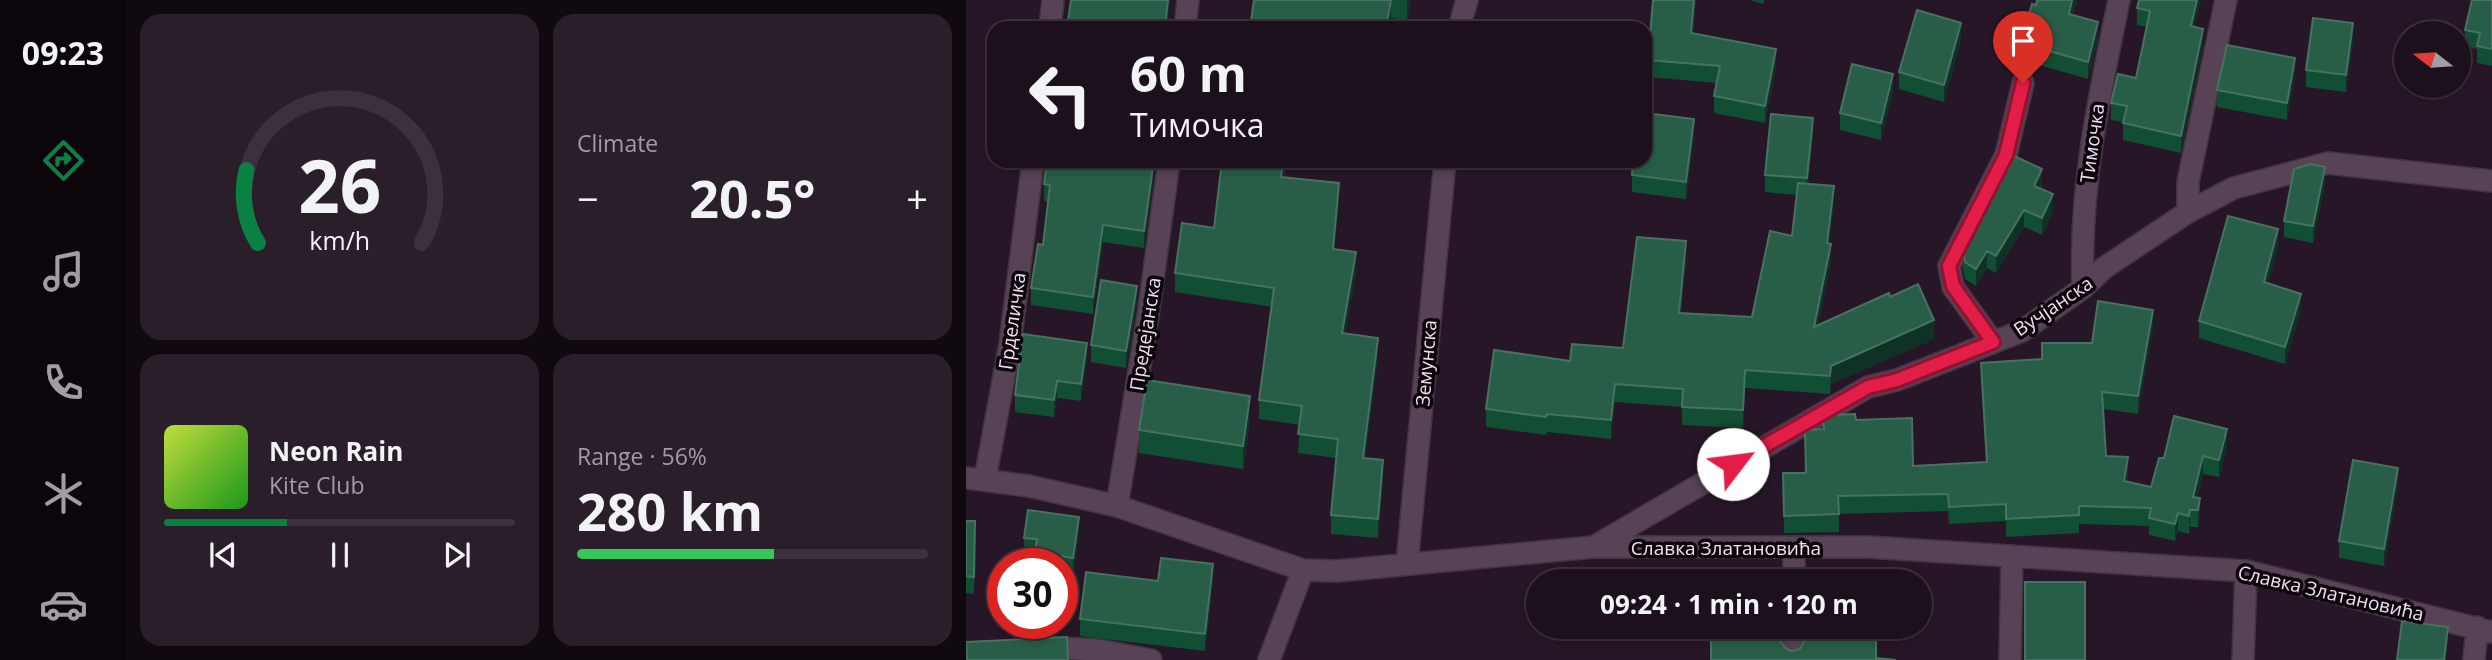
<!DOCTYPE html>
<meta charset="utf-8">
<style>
:root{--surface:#1d101d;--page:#2a1e2a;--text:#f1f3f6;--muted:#a09da4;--line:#3b303b;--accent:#0b8043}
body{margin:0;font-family:"Open Sans",sans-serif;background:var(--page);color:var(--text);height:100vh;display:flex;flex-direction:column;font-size:26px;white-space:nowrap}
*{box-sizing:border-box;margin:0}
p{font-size:23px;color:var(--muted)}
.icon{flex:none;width:38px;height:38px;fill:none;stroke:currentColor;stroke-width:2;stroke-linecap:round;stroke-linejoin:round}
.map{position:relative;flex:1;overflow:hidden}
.side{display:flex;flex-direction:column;gap:14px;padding:14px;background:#100910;width:840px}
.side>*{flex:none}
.top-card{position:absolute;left:21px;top:21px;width:665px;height:147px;border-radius:21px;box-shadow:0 4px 10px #0003,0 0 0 2px var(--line);background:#1d101d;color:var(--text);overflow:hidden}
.needle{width:46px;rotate:287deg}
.buttons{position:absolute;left:1428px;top:21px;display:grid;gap:14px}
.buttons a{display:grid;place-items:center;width:77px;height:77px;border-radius:50%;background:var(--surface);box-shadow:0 4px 10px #0003,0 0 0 2px var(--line);font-size:35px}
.speed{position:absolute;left:21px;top:548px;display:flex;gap:14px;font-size:35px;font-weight:700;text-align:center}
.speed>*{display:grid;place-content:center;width:91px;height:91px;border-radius:50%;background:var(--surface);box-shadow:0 4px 10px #0003,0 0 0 2px var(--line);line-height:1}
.speed .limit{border:10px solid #d22;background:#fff;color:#111}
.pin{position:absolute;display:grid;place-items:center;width:60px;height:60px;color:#fff;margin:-72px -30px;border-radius:50% 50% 50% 0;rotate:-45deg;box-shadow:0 0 7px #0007}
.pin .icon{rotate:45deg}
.me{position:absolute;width:77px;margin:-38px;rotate:60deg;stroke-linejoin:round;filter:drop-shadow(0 0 5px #0008)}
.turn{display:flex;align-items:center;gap:24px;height:147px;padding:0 28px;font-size:32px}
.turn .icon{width:91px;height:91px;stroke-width:2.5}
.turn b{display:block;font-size:49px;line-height:60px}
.big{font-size:52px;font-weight:700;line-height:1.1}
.side .tile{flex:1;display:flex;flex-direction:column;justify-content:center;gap:10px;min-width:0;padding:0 24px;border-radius:21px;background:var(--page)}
.side .dial{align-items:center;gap:0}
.dial svg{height:182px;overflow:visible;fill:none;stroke:var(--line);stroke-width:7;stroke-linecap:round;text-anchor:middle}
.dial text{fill:var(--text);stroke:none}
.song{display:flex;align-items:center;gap:21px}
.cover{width:84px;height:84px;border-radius:10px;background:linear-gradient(135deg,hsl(70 70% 55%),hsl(120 70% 35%))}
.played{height:7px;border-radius:4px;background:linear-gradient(90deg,var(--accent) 35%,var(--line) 35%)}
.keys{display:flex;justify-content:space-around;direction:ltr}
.heat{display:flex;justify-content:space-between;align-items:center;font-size:38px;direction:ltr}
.charge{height:10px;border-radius:5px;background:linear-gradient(90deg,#34c759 56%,var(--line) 0)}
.side .tiles{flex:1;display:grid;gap:14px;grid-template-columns:repeat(2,1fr)}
.trip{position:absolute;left:560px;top:569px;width:406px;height:70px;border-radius:35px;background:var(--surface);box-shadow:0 4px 10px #0003,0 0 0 2px var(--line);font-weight:700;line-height:70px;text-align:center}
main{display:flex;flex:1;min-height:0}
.tabs{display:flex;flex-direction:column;width:126px;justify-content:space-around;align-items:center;background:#0c060c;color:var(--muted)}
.tabs .icon{width:49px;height:49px}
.tabs .selected{color:var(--accent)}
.tabs b{font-size:32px;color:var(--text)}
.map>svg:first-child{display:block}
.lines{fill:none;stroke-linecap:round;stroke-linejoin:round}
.minor-casing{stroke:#413341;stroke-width:24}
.minor{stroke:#574256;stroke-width:21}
.wall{fill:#114e33}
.shaded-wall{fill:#103126}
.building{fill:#285e47;stroke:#477261;stroke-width:2}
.route-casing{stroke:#92132f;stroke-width:18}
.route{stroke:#e11d48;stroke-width:12}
.labels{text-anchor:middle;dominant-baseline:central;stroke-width:7;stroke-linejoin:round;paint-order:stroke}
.street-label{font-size:19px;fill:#eee1ed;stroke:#0c050c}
</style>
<main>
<nav class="tabs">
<b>09:23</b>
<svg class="icon selected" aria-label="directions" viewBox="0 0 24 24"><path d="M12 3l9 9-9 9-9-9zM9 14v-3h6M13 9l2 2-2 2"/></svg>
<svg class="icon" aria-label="music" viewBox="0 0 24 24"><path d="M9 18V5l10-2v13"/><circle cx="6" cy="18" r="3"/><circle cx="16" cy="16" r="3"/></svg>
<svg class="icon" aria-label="phone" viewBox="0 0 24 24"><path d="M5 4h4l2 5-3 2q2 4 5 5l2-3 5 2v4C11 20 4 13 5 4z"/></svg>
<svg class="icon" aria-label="climate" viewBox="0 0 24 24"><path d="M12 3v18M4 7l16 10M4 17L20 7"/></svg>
<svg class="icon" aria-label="car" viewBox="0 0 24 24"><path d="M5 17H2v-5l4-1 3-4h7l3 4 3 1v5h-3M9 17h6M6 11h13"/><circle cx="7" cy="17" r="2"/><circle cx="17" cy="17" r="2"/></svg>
</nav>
<section class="side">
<div class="tiles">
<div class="tile dial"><svg viewBox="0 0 100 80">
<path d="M14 69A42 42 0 1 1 86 69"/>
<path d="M14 69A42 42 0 0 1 9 37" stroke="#0b8043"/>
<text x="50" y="56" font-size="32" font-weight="700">26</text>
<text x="50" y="72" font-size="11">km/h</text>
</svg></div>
<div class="tile"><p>Climate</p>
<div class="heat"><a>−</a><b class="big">20.5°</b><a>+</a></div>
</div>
<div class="tile">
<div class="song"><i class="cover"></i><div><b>Neon Rain</b><p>Kite Club</p></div></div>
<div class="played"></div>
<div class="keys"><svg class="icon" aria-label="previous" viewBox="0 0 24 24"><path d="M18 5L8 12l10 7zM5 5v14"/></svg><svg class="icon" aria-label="pause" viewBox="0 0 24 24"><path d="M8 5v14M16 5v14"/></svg><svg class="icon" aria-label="next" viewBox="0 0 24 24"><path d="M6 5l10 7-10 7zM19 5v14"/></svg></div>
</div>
<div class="tile"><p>Range · 56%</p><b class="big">280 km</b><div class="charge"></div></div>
</div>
</section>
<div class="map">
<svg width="1526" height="660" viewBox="0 0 1526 660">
<rect width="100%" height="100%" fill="#271627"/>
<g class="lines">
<g class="minor-casing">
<path id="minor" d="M84 28 87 0
M219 28 222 0
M493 28 501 0
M1222 212V182L1260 0
M1117 288C1113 190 1133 96 1153 0
M1027 342 987 287 983 266 1040 155 1057 83
M0 478 63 486 151 506 337 570 371 571 627 547H902L1280 571 1526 632
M19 479 44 344 67 161
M151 506 182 316 203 161
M629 546 902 387 931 380 1056 331 1117 288 1138 268 1222 212 1268 188 1362 163 1526 181
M441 564 479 161
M828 581V549
M73 647 132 650 185 660
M303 660 337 570
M827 660 828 626
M1044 660 1046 556
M1277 660 1280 571
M1508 660 1511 627"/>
</g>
<use href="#minor" class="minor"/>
</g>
<path class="wall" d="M288 0H445L441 21 425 18 423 28H284Z
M687 0H730L727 33 810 66 799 123 748 113V96L751 83 682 77V60Z
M784 0H799L797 4Z
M1173 0H1235L1228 27 1237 46 1215 153 1157 140V122L1145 120V103L1170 78 1181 27 1171 25V8Z
M1526 0V66L1511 63V49L1499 47V30Z
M1107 15 1132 39 1122 79 1055 60V43Z
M995 40 978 102 933 89V72Z
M1387 40 1380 92 1340 87V70Z
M1329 75 1321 120 1251 107V90Z
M927 91 915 140 874 130V113Z
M847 135 842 184 868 205 863 244 865 262 852 325 924 297 968 339 865 384 864 394 779 388 777 428 716 425V407L649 402 645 439 581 432 580 435 520 427V409L657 348 720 259 715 313 786 317 826 236 831 195 799 192V175Z
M728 136 720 199 666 192V175Z
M320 161 318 177 373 202 368 249 390 272 379 334 412 357 399 458 417 479 412 538 365 534V515L370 458 332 453 334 425 293 419V400L306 307 209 292V273L248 228Z
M386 161H410L409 164Z
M78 184H187L178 248 137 242 127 314 65 305V288L77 245 82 202 78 201Z
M1359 184 1347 243 1318 237V221Z
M1076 185 1075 189 1087 211 1076 235 1058 227 1030 273 1021 268 1010 286 999 279 997 268V251Z
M1312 246 1302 284 1335 311 1319 364 1233 338V321Z
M171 303 160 368 125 362V345Z
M1187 327 1172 414 1137 409 1140 456 1162 474 1161 482 1185 487 1198 458 1261 446 1253 477 1237 474 1231 498 1234 516 1232 527H1224L1223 534 1212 531 1209 541 1183 535V526L1113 524V533L1040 537V521L983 524 982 511 873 514V532L818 533 817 473H840L857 429 890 420 947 466 1020 462 1015 380V363L1076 359 1126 343Z
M121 360 115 401 91 398 88 417 49 412V395Z
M284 420 277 469 173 453V430Z
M1432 484 1418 566 1373 558V541Z
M0 521H9L8 594 0 593Z
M113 533 107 575 96 573V564H69V556L58 555V538Z
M192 581H247L239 651 114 636V619Z"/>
<path class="shaded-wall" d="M202 0H204L201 28H199Z
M425 0V18L423 28H420Z
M441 0H445L441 21Z
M728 0H730L725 50V33Z
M1106 0H1111L1103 31V14Z
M1231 0H1235L1225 43V26Z
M1132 22V39L1122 79V62Z
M995 23V40L978 102V85Z
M1387 23V40L1380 92V75Z
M1237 29V46L1215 153V136Z
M810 49V66L799 123V106Z
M1329 58V75L1321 120V103Z
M927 74V91L915 140V123Z
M847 118V135L841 195V178Z
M728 119V136L720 199V182Z
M317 161H320L315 196V177Z
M187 167V184L178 248V231Z
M1359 167V184L1347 243V226Z
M1076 169V185L1068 203V186Z
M373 183V202L367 268V249Z
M868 186V205L861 262V243Z
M1087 194V211L1076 235V218Z
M1058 210V227L1030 273V256Z
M137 225V242L127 314V297Z
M1312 229V246L1298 299V282Z
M720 241V259L713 331V313Z
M865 244V262L848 345V327Z
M1021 251V268L1010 286V269Z
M390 252V272L376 353V333Z
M171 286V303L160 368V351Z
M1335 294V311L1319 364V347Z
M1187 310V327L1172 414V396Z
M968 320V339L865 384 864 394 865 366Z
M412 338V357L397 477V458Z
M121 343V360L115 401V384Z
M779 370V388L777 428V410Z
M91 381V398L88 417V400Z
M649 384V402L645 439V420Z
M284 396V420L277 469V446Z
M1261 429V446L1253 477V460Z
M1237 456V474L1228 510 1227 497Z
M1162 457V474L1158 498V481Z
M417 460V479L412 538V519Z
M1432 468V484L1418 566V549Z
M1234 498V516L1232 527V510Z
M1224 510V527L1223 534V516Z
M1212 513V531L1209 541V524Z
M113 517V533L107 575V558Z
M247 564V581L239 651V634Z
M1482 627V644L1480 660H1478Z"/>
<path class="building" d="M105 0H202L199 28H101Z
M288 0H425L420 28H284Z
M687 0H728L725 33 810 49 799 106 748 96 754 66 682 60Z
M1071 0H1106L1103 14 1132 22 1122 62 1055 43 1066 4 1070 5Z
M1173 0H1231L1225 26 1237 29 1215 136 1157 123 1161 106 1145 103 1152 74 1170 78 1184 11 1171 8Z
M1506 0H1526V49L1511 46 1514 33 1499 30Z
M951 10 995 23 978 85 933 72Z
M1347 18 1387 23 1380 75 1340 70Z
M1261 45 1329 58 1321 103 1251 90Z
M886 64 927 74 915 123 874 113Z
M679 113 728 119 720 182 666 175 667 161H679Z
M805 114 847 118 841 178 799 175Z
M1046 155 1076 169 1068 186 1087 194 1076 218 1058 210 1030 256 1021 251 1010 269 999 262 997 251Z
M81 161H148L187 167 178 231 137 225 127 297 65 288 72 244 77 245 84 185 78 184Z
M256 161H317L315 177 373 183 367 249 390 252 376 333 412 338 397 458 417 460 412 519 365 515 372 439 332 434 336 406 293 400 308 288 209 273 216 223 248 228Z
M1344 164 1359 167 1347 226 1318 221 1328 169Z
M832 183 868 186 861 243 865 244 848 327 923 293 924 297 952 284 968 320 865 366 864 376 779 370 777 410 716 407 717 389 649 384 645 420 581 414 580 417 520 409 528 350 604 361 606 344 657 348 671 237 720 241 713 313 786 317 804 231 826 236Z
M1262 216 1312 229 1298 282 1335 294 1319 347 1233 321Z
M135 280 171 286 160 351 125 345Z
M1132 301 1187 310 1172 396 1136 392 1140 456 1162 457 1158 481 1185 487 1193 458H1198L1208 416 1261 429 1253 460 1237 456 1227 497 1234 498 1232 510H1224L1223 516 1212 513 1209 524 1183 518 1185 508 1113 506V515L1040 519V504L983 507 982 494 872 496 873 514 818 516 817 473H840L839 430 858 429 857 415 889 414 890 420 946 418 947 466 1021 462 1015 363 1076 359V343H1126Z
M57 334 121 343 115 384 91 381 88 400 49 395Z
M181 380 284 396 277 446 173 430Z
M1387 460 1432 468 1418 549 1373 541Z
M62 510 113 517 107 558 69 552 71 539 58 538Z
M0 521H9L8 577 0 576Z
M195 558 247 564 239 634 114 619 120 572 192 581Z
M1059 582H1119V660H1059Z
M1436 621 1482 627 1478 660H1431Z
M745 626H812V638L820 649 826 651 834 649 840 638 910 640V658L930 660H745Z
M101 637 102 660H1L0 642Z"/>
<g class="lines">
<g class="route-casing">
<path id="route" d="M767 464 902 387 931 380 1027 342 987 286 983 266 1040 155 1057 83"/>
</g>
<use href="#route" class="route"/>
</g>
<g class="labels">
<g class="street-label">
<text transform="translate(1126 143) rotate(-82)">Тимочка</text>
<text transform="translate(1087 306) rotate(-34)">Вучјанска</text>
<text transform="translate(46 321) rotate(-82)">Грделичка</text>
<text transform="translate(179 334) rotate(-81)">Предејанска</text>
<text transform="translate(460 363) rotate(-85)">Земунска</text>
<text x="760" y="548">Славка Златановића</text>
<text transform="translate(1365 593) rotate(13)">Славка Златановића</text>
</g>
</g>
</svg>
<div class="buttons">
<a><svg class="needle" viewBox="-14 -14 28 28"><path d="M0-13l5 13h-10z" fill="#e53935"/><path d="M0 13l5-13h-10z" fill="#a09da4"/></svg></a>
</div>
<div class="speed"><div class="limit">30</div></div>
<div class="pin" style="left:1057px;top:83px;background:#d93025"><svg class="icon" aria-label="arrive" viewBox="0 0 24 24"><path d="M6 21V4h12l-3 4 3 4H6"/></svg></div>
<svg class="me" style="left:767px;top:464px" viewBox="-20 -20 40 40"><circle r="19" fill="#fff"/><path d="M0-13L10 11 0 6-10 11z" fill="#e11d48"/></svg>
<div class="trip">09:24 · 1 min · 120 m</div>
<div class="top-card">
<div class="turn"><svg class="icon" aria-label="left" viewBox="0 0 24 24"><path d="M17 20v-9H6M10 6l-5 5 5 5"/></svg><div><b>60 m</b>Тимочка</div></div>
</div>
</div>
</main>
